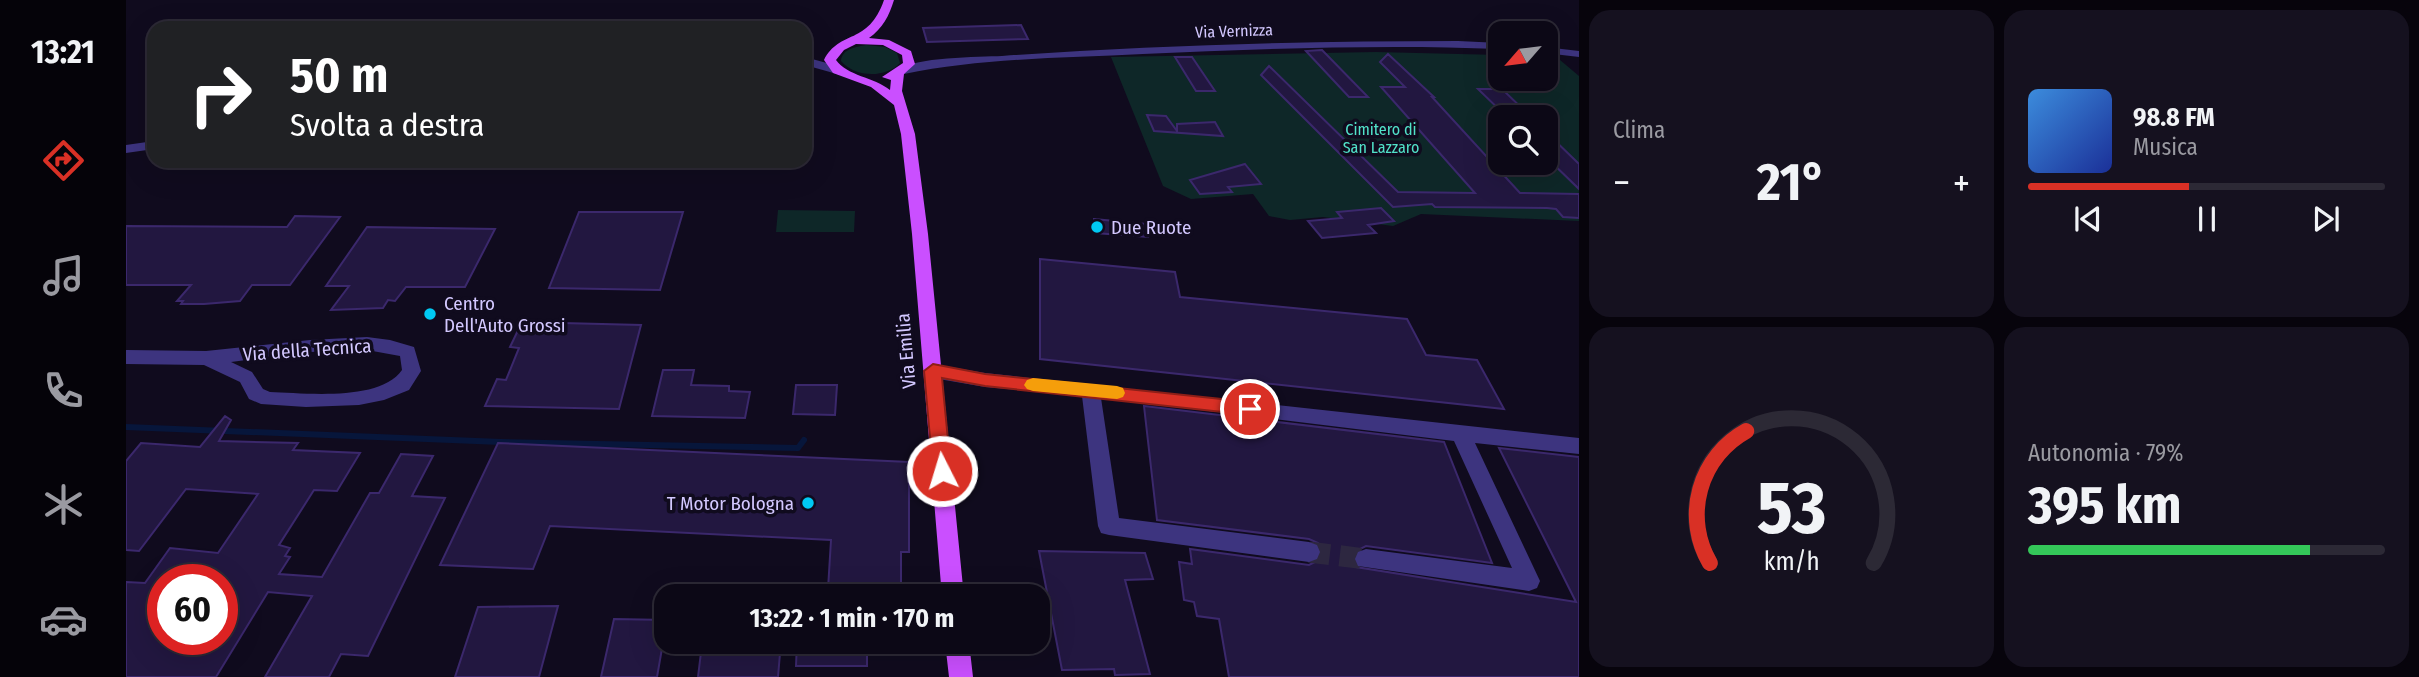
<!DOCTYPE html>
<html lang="it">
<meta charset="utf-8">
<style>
:root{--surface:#0c0816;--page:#15111f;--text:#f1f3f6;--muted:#9a9aa1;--line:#2c2935;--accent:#d93025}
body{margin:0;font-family:"Fira Sans Condensed",sans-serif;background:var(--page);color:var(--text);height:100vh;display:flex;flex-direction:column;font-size:26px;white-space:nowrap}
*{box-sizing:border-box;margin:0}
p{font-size:23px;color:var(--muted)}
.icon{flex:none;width:38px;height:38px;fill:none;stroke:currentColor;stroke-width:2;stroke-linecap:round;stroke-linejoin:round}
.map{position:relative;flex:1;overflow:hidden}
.side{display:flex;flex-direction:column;gap:10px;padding:10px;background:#07040c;width:840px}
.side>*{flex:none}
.hud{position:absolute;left:21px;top:21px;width:665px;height:147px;border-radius:21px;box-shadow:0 7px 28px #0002,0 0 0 2px var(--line);background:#202124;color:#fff;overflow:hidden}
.needle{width:46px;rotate:242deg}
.fabs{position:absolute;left:1362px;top:21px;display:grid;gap:14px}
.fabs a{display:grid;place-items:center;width:70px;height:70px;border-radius:14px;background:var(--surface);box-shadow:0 7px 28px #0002,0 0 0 2px var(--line);font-size:35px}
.speed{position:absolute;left:21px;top:564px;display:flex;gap:14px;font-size:35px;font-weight:700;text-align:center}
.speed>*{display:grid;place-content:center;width:91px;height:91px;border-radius:50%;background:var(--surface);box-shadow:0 7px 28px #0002,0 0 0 2px var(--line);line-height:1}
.speed .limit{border:10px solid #d22;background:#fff;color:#111}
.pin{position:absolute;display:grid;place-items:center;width:60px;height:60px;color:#fff;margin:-30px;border:4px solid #fff;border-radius:50%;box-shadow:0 2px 7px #0007}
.me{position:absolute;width:77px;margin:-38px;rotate:355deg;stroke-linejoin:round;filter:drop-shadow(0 0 5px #0008)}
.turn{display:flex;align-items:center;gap:24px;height:147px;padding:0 28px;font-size:32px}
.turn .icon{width:91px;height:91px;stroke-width:2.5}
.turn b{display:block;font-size:49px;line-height:60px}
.big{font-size:52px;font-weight:700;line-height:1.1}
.side .card{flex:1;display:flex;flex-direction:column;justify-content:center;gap:10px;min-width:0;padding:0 24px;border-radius:21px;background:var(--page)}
.side .dial{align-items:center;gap:0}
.dial svg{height:182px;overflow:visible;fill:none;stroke:var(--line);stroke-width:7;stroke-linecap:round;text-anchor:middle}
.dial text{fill:var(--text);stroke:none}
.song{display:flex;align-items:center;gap:21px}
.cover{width:84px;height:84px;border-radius:10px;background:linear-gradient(135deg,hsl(210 70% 55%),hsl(230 70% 35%))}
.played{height:7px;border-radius:4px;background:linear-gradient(90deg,var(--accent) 45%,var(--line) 45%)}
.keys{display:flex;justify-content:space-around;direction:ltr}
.heat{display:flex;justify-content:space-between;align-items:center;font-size:38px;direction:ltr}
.charge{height:10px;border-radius:5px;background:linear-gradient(90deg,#34c759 79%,var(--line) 0)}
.side .tiles{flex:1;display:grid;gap:10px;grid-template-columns:repeat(2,1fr)}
.trip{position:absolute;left:528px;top:584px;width:396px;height:70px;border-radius:21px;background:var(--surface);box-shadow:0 7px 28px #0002,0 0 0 2px var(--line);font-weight:700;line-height:70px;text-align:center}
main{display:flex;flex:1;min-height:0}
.dock{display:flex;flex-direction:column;width:126px;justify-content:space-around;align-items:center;background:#050309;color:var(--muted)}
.dock .icon{width:49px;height:49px}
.dock .selected{color:var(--accent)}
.dock b{font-size:32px;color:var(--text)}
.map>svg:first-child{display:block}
.green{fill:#0e2728;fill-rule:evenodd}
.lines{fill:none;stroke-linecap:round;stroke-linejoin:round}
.stream{stroke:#07163b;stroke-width:6}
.building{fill:#221740;stroke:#3b286c;stroke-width:2;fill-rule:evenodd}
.minor-tunnel{stroke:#2d2740;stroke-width:21;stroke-dasharray:21 10;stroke-linecap:butt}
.minor{fill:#3d347f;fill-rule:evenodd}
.major{fill:#ca4fff;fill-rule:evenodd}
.route{fill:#d93025;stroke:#8d1f18;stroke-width:2}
.slow{fill:#f59e0b}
.poi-dot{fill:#00c9f3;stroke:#100b1e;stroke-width:2.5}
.labels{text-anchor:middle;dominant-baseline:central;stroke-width:7;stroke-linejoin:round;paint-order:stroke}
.far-street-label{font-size:16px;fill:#d3c8ff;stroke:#100b1e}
.far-park-label{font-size:16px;fill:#51e2c9;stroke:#100b1e}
.poi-label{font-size:19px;fill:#d3c8ff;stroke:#100b1e;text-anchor:start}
.street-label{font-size:19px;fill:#d3c8ff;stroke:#100b1e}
</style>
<main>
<nav class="dock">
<b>13:21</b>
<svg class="icon selected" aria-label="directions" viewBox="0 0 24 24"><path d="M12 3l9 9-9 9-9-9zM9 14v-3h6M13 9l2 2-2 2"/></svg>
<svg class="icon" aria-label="music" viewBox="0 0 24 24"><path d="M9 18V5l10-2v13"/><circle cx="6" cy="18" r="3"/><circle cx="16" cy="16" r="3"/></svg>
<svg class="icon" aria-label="phone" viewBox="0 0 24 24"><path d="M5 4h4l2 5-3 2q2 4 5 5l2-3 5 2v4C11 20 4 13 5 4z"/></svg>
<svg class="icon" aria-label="climate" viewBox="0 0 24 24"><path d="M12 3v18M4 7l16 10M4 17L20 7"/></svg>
<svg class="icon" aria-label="car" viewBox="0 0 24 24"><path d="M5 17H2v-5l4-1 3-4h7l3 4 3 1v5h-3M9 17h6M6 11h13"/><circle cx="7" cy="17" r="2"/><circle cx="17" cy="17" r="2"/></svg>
</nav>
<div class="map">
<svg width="1453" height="677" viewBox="0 0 1453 677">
<rect width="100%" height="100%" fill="#100b1e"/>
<path class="green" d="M740 45 759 47 771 53 774 63C759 79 728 77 715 61 716 49 729 47 740 45Z
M1250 52 1374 55V79H1419V59L1434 60 1453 76V221L1295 214 1267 226 1197 217 1164 220 1143 216 1127 194 1065 199 1037 186 985 57ZM1374 117H1419V163H1374Z
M652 210 729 211 728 232H650Z"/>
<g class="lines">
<path class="stream" d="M0 427 375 442 672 448 678 440"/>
</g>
<path class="building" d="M895 25 902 39 801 42 797 28Z
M1196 50 1242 97H1223L1180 51Z
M1262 54 1308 97H1306L1394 193 1453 194V218L1437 217 1430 209 1421 208 1309 207 1306 204 1267 207 1135 75 1143 66 1272 192 1349 193 1255 87H1279L1254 62Z
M1049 57H1066L1089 91H1070Z
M1352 89H1376L1405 117H1381Z
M1021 115 1040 116 1051 131V124L1089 122 1097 136 1028 131Z
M1419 131 1453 164V189L1419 156Z
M1119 164 1135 184 1102 187 1106 192 1074 194 1064 180Z
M1255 208 1268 221 1242 225 1250 233 1196 238 1182 221 1216 218 1211 212Z
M453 212H557L534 290 423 288Z
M169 216 214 217 164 285H126L114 301 78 304H55L57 301H51L65 285H0V226L161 227Z
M968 219 1020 224 1022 237 969 233Z
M241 227 369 229 339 287H280L269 301 262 300 257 308 205 310 223 286H200Z
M914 259 1049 272 1054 297 1281 319 1300 355 1351 360 1378 409 914 359Z
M396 322 515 325 493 409 359 406 371 379 380 380 393 348 384 347Z
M537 370H568L565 385 603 386V391L624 392 619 418 526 416Z
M670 385H711L709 415 667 414Z
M1018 406 1318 442 1366 563 1240 546 1230 551 1227 558 1230 567 1450 602 1373 448 1453 457V677H1103L1093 619 1071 616 1068 602 1058 600 1053 562 1066 564 1064 549 1183 565 1193 560 1196 551 1192 543 1183 539 1031 520Z
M99 416 105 420 93 441 172 443 167 450 234 453 211 491 188 490 153 545 164 548 159 556 164 557 153 574 196 577 244 493H253L275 454 307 456 286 496 319 498 242 656 215 654 203 677H139L186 596 142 592 90 677H0V582L19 583 44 548 92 553 132 494 60 489 13 551 0 550V461L15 443 74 447ZM37 579H96V639H37Z
M372 443 783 462V552H775V592L702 589 705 540 424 526 407 569 314 565Z
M913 551 1019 553 1027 579 999 580 1024 674 989 675 988 669 936 670Z
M432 606 413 677H329L352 607Z
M488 619 541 620 531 677H475Z
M671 642H741V666H670Z
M576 644H635L634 653H654L652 677H572Z"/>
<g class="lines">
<path class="minor-tunnel" d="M1183 552 1240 559"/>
<path class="minor" d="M1332 41 1374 43V49C1255 44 1136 49 1017 54 938 58 856 58 778 74L772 70C788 57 853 57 876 56 1028 45 1180 41 1332 41Z
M1419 47 1453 51V57L1419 53Z
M679 57 715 67 717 70 711 74 679 65Z
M28 141V149L0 153V145Z
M241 337 264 340 288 347 295 371 283 390 258 400 233 405 180 407 135 404 123 399 114 382 78 365 0 364V350L80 351 184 340ZM241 350 274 356 276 370C254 402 178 393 144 392L137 389 126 372 105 362 184 352Z
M807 364 859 373 1453 438V454L1349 443 1414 581 1411 588 1403 591 1232 566 1229 559 1232 552 1240 549 1386 568 1328 441 975 398 993 518 1183 542 1191 545 1194 552 1191 559 1183 562 983 535 975 533 972 526 956 396 859 387 807 378 801 376 798 371 801 366Z"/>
<path class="major" d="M758 0H768C763 16 757 28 743 38L763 40 785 51 789 64 778 74 776 91 789 134 802 234 838 597H816L786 234 775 134 768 105 745 87 707 73 698 60C714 29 742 46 758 0ZM730 44 757 45 776 55 777 63 756 77 765 80 764 90C748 77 721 76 710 60L718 50Z
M819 642H843L847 677H823Z"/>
</g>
<path class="route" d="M807 364 859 374 1124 402 1130 404 1132 409 1130 413 1124 415 859 386 816 378 825 471 822 477 816 479 809 477 807 471 798 371Z"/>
<path class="slow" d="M907 378 991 386 997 388 999 393 997 397 991 399 907 391 901 389 898 385 901 380Z"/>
<g class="poi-dot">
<circle cx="971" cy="227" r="7"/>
<circle cx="304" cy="314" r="7"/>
<circle cx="682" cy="503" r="7"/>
</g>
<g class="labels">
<g class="far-street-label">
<text transform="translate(1108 31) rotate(-2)">Via Vernizza</text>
</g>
<g class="far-park-label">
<text x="1255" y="129">Cimitero di<tspan x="1255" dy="18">San Lazzaro</tspan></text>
</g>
<g class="poi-label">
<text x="985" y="227">Due Ruote</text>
<text x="318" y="303">Centro<tspan x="318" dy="22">Dell'Auto Grossi</tspan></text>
<text x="668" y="503" text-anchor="end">T Motor Bologna</text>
</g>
<g class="street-label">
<text transform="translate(181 350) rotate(-4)">Via della Tecnica</text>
<text transform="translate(780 351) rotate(-95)">Via Emilia</text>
</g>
</g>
</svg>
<div class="fabs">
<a><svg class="needle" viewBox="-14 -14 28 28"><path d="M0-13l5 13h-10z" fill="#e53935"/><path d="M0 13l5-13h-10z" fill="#9a9aa1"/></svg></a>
<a><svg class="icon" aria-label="search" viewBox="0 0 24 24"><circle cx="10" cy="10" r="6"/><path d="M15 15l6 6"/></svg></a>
</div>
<div class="speed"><div class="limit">60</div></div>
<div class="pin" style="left:1124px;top:409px;background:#d93025"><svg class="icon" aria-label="arrive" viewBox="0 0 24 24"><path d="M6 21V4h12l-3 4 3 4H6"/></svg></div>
<svg class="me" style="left:816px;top:471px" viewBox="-20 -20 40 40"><circle r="17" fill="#d93025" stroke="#fff" stroke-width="3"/><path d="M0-11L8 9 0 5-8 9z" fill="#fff"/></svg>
<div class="trip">13:22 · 1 min · 170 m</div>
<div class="hud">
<div class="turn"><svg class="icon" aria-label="right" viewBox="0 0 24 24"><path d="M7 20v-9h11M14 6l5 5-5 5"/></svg><div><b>50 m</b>Svolta a destra</div></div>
</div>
</div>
<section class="side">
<div class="tiles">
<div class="card"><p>Clima</p>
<div class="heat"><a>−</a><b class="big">21°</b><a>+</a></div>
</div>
<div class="card">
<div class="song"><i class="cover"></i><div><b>98.8 FM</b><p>Musica</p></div></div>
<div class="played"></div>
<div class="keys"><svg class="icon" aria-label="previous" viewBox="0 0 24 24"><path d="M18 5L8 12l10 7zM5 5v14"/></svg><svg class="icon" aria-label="pause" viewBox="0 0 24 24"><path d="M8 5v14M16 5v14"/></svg><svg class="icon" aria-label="next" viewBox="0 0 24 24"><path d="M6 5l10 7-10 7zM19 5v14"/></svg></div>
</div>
<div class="card dial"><svg viewBox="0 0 100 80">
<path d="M14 69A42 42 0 1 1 86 69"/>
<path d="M14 69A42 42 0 0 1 30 11" stroke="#d93025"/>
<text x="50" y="56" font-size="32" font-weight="700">53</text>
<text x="50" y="72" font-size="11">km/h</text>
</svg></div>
<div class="card"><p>Autonomia · 79%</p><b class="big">395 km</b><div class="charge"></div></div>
</div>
</section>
</main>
